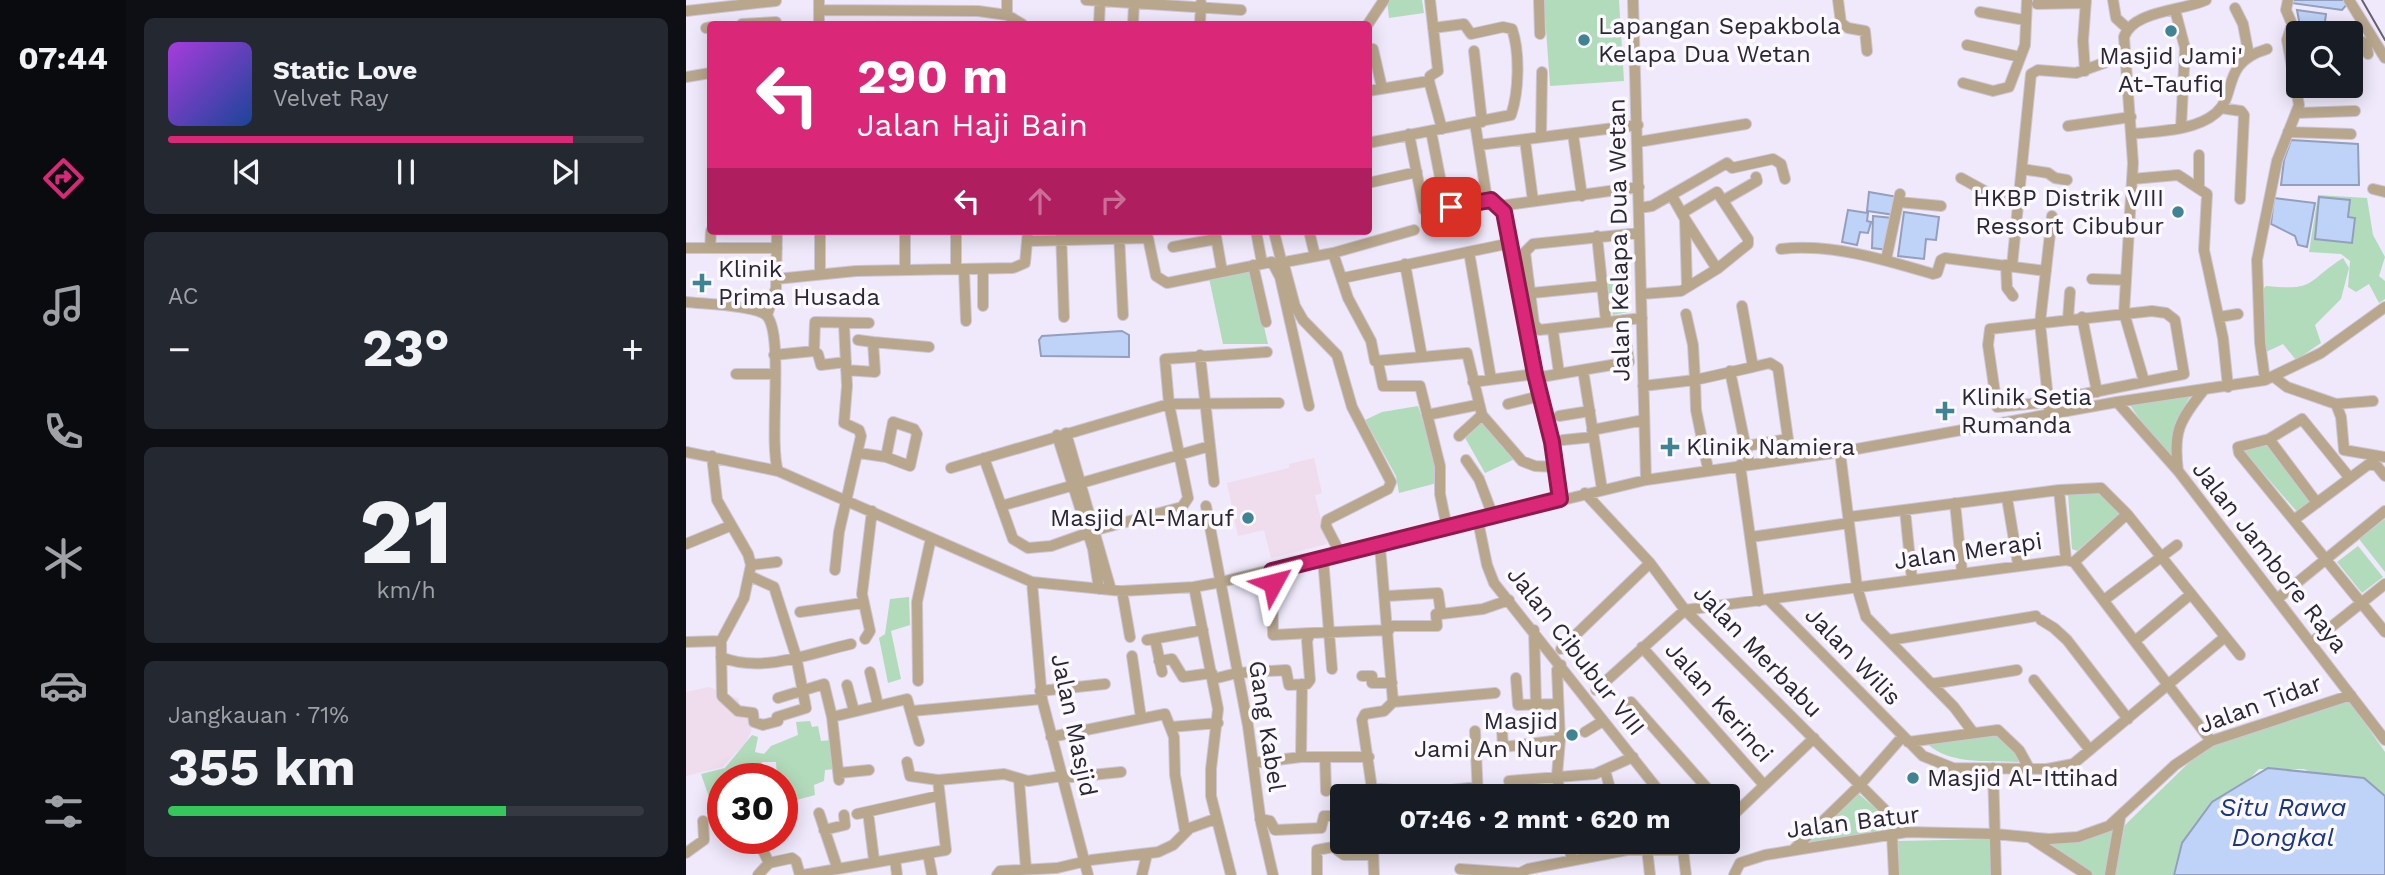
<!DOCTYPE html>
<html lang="id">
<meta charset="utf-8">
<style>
:root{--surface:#171b24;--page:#242831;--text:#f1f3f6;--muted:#9ea1a6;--line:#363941;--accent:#db2777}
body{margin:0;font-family:"Work Sans",sans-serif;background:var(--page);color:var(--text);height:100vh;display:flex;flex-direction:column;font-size:26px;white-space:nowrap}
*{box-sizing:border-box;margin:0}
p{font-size:23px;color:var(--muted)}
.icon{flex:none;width:38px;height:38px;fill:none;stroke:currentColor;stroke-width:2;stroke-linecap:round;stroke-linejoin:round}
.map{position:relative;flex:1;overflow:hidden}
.side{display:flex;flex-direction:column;gap:18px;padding:18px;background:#0d0f14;width:560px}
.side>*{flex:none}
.top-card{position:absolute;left:21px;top:21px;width:665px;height:214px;border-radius:7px;box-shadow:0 4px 18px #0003;background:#db2777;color:#fff;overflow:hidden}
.fabs{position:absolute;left:1600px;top:21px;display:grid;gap:14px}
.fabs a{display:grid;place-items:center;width:77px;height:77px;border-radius:7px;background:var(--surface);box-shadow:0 4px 18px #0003;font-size:35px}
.speed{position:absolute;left:21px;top:763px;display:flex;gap:14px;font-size:35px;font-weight:700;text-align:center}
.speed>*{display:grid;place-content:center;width:91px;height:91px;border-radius:50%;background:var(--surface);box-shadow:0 4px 18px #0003;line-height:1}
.speed .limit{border:10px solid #d22;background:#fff;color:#111}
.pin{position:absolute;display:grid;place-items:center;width:60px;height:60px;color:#fff;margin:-30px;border-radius:14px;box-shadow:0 4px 10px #0006}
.me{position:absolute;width:77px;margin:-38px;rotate:52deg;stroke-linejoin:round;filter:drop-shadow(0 0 5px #0008)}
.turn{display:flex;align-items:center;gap:24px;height:147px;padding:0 35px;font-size:32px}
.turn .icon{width:91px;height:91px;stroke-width:2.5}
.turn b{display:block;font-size:49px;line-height:60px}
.lanes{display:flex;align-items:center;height:66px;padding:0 35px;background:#0003;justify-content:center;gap:35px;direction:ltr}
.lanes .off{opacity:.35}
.big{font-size:52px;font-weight:700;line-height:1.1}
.side .card{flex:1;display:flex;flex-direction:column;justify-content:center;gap:10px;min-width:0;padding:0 24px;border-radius:10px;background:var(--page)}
.side .dial{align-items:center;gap:0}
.dial b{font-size:91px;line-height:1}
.song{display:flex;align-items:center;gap:21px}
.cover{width:84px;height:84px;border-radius:10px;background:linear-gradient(135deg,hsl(280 70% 55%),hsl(220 70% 35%))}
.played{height:7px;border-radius:4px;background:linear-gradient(90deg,var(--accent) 85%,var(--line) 85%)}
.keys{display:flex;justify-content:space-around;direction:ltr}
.heat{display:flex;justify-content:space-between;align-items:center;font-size:38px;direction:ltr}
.charge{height:10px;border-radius:5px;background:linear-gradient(90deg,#34c759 71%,var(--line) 0)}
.trip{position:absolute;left:644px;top:784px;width:410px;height:70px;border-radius:7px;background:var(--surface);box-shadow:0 4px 18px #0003;font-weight:700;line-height:70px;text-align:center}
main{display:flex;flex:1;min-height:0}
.tab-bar{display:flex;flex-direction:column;width:126px;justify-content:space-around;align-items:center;background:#090b0e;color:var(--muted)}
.tab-bar .icon{width:49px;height:49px}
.tab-bar .active{color:var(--accent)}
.tab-bar b{font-size:32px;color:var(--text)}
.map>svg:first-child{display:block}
.education{fill:#efdcec}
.green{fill:#b2dbbb}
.water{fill:#bfd2f7;stroke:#939fbc;stroke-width:2}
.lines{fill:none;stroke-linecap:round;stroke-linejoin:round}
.minor-casing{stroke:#ccc6d7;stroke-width:12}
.minor{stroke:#b8a78d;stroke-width:10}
.tram{stroke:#65616e;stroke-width:2}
.route-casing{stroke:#8e194d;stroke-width:18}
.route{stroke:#db2777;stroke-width:12}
.poi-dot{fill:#408493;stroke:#fbf9ff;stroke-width:2.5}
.labels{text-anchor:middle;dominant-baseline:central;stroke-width:7;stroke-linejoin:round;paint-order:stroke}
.poi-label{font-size:24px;fill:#2b2732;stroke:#fbf9ff;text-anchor:start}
.street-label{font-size:24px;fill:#2b2732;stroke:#fbf9ff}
.water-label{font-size:26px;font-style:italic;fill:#1c387d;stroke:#fbf9ff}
</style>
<main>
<nav class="tab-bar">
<b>07:44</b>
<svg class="icon active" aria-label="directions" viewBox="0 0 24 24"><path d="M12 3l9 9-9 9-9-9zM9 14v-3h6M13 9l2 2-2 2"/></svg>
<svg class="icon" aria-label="music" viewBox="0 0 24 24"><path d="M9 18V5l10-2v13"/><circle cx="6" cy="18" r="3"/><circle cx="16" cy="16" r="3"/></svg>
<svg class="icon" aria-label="phone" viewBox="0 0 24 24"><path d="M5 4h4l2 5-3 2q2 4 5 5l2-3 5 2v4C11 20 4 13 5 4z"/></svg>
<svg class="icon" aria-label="climate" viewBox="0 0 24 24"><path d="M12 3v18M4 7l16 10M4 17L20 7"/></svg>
<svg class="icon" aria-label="car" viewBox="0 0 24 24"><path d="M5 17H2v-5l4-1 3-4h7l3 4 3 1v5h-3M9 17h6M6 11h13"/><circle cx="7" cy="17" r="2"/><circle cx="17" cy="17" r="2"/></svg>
<svg class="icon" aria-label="filters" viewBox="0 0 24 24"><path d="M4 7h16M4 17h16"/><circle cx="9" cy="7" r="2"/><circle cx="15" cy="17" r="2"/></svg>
</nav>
<section class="side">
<div class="card">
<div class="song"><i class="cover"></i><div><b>Static Love</b><p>Velvet Ray</p></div></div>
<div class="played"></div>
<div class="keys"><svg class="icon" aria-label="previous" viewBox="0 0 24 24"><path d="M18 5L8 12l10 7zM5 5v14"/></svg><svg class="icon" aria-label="pause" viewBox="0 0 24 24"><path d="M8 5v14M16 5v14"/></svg><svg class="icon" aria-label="next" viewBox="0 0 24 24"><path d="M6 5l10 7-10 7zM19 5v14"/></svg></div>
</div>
<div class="card"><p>AC</p>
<div class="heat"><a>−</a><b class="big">23°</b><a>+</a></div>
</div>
<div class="card dial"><b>21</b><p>km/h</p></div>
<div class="card"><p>Jangkauan · 71%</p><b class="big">355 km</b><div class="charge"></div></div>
</section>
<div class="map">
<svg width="1699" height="875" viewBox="0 0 1699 875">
<rect width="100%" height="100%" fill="#efe9fb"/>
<path class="education" d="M628 458 636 493 629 495 641 544 585 558 578 530 552 536 541 483 603 468V464Z
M23 687 53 699V710L66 711 65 732 59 744 36 767 0 776V692Z"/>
<path class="green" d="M701 0H736L738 13 703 18Z
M858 0H933L938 81 864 86Z
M1632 195 1681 198 1687 235 1699 257 1693 276 1699 281V299L1693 303 1683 284 1670 292 1662 287 1664 261 1655 254 1623 252Z
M1657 258 1663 268 1655 299 1629 325 1635 343 1610 360 1597 344 1580 352 1577 289 1580 286C1631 291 1619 282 1657 258Z
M565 270 582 344H537L523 278Z
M936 274 942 312 927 315 920 276Z
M1506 393 1489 423 1487 452 1479 456 1444 405Z
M732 406 745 446 751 483 713 493 710 476 679 420 696 412Z
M797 419 831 458 799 473 778 436Z
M1583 443 1626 502 1613 514 1556 449Z
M1382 493H1417L1435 512 1391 551 1386 549Z
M1699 519V572L1673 539Z
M1672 546 1697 577 1676 593 1651 562Z
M223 597 224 625 205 631 215 679 202 683 193 638 199 634 204 599Z
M1662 699 1699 752V796L1678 778 1630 775 1618 769H1573L1559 783 1525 802 1495 844 1487 875H1428L1439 825 1525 741Z
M124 721 126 727 132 726 135 741 146 740 149 769 139 770 138 781 128 785 129 795 96 804V779H91L90 762H76L74 779H37V798L23 797 15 774 39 768 66 735 72 737 69 752 78 754 85 746 112 735 110 722Z
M1312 727 1337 754 1332 762C1300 760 1259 766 1237 739Z
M1167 789 1203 820V832L1190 834 1184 831 1179 835 1125 843 1124 833Z
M1428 824 1422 875H1406L1360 844Z
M1304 839 1305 875H1213L1212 841Z"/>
<path class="water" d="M1605 0H1659L1662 3 1656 10 1605 3Z
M1611 10 1640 14 1638 29 1614 26Z
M1605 140 1672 144 1673 185H1595L1598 160Z
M1183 192 1212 197 1209 215 1181 211Z
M1633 197 1664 200 1662 217 1669 218 1666 243 1629 239Z
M1588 198 1629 203 1621 247 1612 245 1609 236 1585 224Z
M1162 210 1182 213 1181 221 1185 222 1182 233 1174 232 1171 245 1156 242Z
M1218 212 1253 217 1250 240 1240 239 1238 259 1212 256Z
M1187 216 1206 218 1202 250 1186 248Z
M436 331 443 335V357L355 356 353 340 356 336Z
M1582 768 1678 778 1699 796V875H1488L1496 843 1526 802Z"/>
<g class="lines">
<g class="minor-casing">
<path id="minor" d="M133 0V24
M400 0 555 10
M744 0 752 71 744 76 743 81 756 129
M853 0 854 34
M947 0 960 480
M1152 0 1155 23 1162 28 1179 31 1181 51
M1427 0 1430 18 1442 29
M1663 0 1699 58
M1351 4 1400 3
M1549 8 1557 24 1563 56
M133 10 292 11 321 15 336 24
M1489 10 1499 48 1495 127
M0 11 90 1
M1294 12 1339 20
M321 15V0
M56 24 90 22
M413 24 414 2
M447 24 448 3
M514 24 515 3
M682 24 698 0
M20 28 24 27
M1664 38 1680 43 1682 54
M1281 45 1334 57
M682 50 687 49 696 88
M788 51 796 122
M1399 71 1397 41 1400 0
M0 77 24 73
M1277 83 1307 91 1323 87 1339 45 1341 0
M682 91 743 81
M1535 108 1555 111 1558 115 1554 199
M1611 113 1669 111
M789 123 800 193 817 209 820 217C839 311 859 405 874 499
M1382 126 1445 117
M745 131 760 208
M1602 132 1665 134
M723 134 738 210 805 200
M887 134 896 196
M1446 134C1472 131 1509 131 1530 113 1552 94 1534 63 1581 49
M855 137 856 72
M839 140 847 201
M952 142 1060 124
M682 143 825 115C833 92 834 52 826 29L817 27 785 34 778 24 747 28
M793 145 952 125
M1336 169 1362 173 1369 178 1381 180
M1275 178 1306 195 1333 201
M1446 179 1492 175 1521 194 1518 250 1537 338 1542 387
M682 183 731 172
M1513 186V155
M1687 189 1699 192
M986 196 999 219 1001 287
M1038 200 1071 181 1070 177
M1213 202 1255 206
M813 206 953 187
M953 208 966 206 1041 163 1046 168 1087 159 1095 164 1099 179
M999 219 1031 269
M134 231V274
M219 231V270
M270 231V269
M375 231 378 317
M529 231 536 271
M570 231 576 263
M623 231 629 256
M588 232 595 260 599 262 647 253 728 230
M953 233 847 244 839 252 848 324 853 330 956 318
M433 234 437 315
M911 236 920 322
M342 241 462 238 470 276 481 283 586 262 594 277 623 406
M487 247 530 239
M0 248H91
M24 248 25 231
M1095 249C1145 243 1200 260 1247 274L1251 273 1255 260 1259 258 1360 271
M783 252 805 379
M647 253 662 298 685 341 689 361 736 357
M1200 260 1214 194
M597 261 609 306 617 320 651 355 666 407 705 482 702 489 641 520 640 526 654 553
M719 264 736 357 781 353 796 415 836 461 849 466 869 467
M567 265 580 322
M1320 265 1321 288 1327 296
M1326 266 1345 74 1352 70 1390 73 1440 55
M278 270 280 321
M657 278 825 243
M90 279 170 271 327 268 339 263 342 231
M1406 279 1440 280
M846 293 916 286
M956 294 995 291 1031 269 1062 244V239L1031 192 996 213
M0 302C17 304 68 305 80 315 99 332 82 441 92 471L346 582 436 591 508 587 535 582 960 480 1154 452 1431 402 1579 380 1635 353 1699 307
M297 306V269
M1466 311 1480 313 1489 320 1498 374 1353 403 1311 407 1302 345 1304 329Z
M81 315 90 288 91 231
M1396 317 1411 392
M1533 317 1552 314
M1382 319 1384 292
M867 331 873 373
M172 340 187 342
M128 351 129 322 183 323
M88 355 128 351 132 354 135 365 160 362
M514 355 528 482
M693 367 697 386H734L754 466V494L761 528
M160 370 189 372 187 342 243 347
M897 370 916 489
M1044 371 1063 463
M50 374H89
M855 377 943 362 937 320
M1588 377 1601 387 1650 404 1655 417 1658 450 1699 457
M1579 380 1574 343 1571 260 1591 161 1613 105 1601 40 1606 24 1600 10 1602 0
M1458 381 1438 313 1447 163 1438 37C1447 10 1498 11 1520 0
M787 382 849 374
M957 386 1009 380 1007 345 1000 314
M1431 402 1493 472 1699 740
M822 404 854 396
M1650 404 1687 401
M1363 408 1354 323 1366 216
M741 415 791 405
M873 416 904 411
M906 430 958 420
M380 433 425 590
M371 435 407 549 413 589
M773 436 796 415
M1583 439 1631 503
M877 440 907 437
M0 452 92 471
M1154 452 1171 587 1180 617 1268 707 1286 731
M173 453 200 457 224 466 231 434 228 429 207 422 200 457
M1018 453 1102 439 1092 368 1084 363 1067 367
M26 456 31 500 62 554 65 565 58 598 35 641 36 696 52 711 67 713 68 722 77 725 92 721 91 717 120 708 110 656 88 587 64 576
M298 458 327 539 342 548 365 546 410 530 496 507 502 498 483 404 479 359 581 352
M780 460 793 479 807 516
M1054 465 1073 601
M265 468 483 404 593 403
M1022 469 1010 410 1009 380 1067 367 1056 306
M1492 471C1487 432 1493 421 1517 391
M1663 477 1616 419 1583 439 1552 447 1553 453 1699 632
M1373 490 1380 560
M899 493 964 563 999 610 1221 832
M1321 498 1332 564
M1269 503 1276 572
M315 506 524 446
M520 506 562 726 575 823 587 875
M1219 510 1226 580
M1163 517 1373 490 1415 488 1441 514 1554 655
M1609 519 1683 464 1691 466 1699 476
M792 521 801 565 808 583 977 796
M1065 537 1163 523
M0 544 44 526
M637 558 646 669
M1388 562 1441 514
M65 565 91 562
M149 570 153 532 175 436 173 430 158 423 161 386 158 324
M586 571 587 635 624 633
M346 582 356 699 402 875
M508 587 532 709 525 769V796L545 875
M436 591 444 637
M701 596 752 593 755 614H750L751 626H703
M1082 599 1237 756 1267 768 1361 769 1387 764 1539 637
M1591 599 1699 511
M1418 600 1491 545
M114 612 177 603
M755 614 797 609 823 600
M1355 620 1368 628 1381 640 1442 719
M848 630 850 704
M179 639 184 631 176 594 186 511
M469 639 476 672
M461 640 517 630
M1204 640 1350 616
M1449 641 1505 594
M0 642 35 641
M1625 643 1699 584
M956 647 1078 785
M875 649 964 563
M446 656 455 718
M35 657C76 674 124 653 165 644
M473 661 486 659 497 677 526 673
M184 672 192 705
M676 676H686V683H706
M830 678 832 705 872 704
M527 679 551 673 600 670 603 685 621 684 624 680 621 641 624 633 703 630
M1348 680 1404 750
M232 681 231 602 245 538
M1245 684 1331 670
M161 685 168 711
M910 690 999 610 1380 560 1388 562 1525 741
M354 691 419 684
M92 698 138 684 146 717 153 780
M707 702 809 693
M226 711 356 699
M934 711 945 702 1028 796
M146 717 221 699 233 741
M485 727 532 723
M816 730 817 747 874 740
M789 731 792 796
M899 732 917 721
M365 737 479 714 488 737 489 775 499 831
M1222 742 1312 730 1333 750 1343 768
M615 757 616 684
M639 757 640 791
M221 762 224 776 252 780 318 774 342 781 376 776
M567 763 615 757H683
M1307 768 1310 875
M919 770 926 796
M153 773 183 770
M376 778 435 772
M333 780 340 869
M823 781 909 774 947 757
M688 789 748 792 792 787
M687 796 676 720 679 714 698 711 707 702 694 546
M874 796 871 775 874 740 871 670 875 665
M960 796 973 790
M182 812 188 860
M133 813 151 867
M171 814 252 796
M574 819 584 821 589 830 635 828 638 816H656
M1041 821 1128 738
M138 830 159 825 158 815
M1206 834 1208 875
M71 838 83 863
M1346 839 1401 875
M882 842 886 860
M899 842 903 857
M996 842 1000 875
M687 843 731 846 824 842
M1017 845 1020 842
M687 848 688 875
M961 849 964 875
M1107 850 1173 786 1217 736
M0 853 18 840 17 821
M242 854 246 875
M209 859 211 875
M774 869 832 873
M72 875 83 863 106 858 110 861 114 875
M117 875 260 850 252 780
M311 875 314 871 371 868 405 860 472 852 487 845 504 828 529 819
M456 875 461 854
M631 875V850L647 847 658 855H687
M830 875 842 869 941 850H997
M1048 875 1054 863 1079 855 1221 832 1309 834 1363 839 1392 837 1423 826 1489 765 1525 741 1665 695
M1424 875 1434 818"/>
</g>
<use href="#minor" class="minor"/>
<path class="tram" d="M1676 0 1699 40"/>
</g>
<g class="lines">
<g class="route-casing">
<path id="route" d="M587 583 586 571 874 499 866 442 849 374 818 212 805 200 765 207"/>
</g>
<use href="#route" class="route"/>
</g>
<g class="poi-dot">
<circle cx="1485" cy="31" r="7"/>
<circle cx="898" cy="40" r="7"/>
<circle cx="1492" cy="212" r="7"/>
<path d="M12.5 272.5h7v7h7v7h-7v7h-7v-7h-7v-7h7z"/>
<path d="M1255.5 400.5h7v7h7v7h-7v7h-7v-7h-7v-7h7z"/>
<path d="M980.5 436.5h7v7h7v7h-7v7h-7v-7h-7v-7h7z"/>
<circle cx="562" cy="518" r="7"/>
<circle cx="886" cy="735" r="7"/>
<circle cx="1227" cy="778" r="7"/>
</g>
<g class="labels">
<g class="poi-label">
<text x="912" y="26">Lapangan Sepakbola<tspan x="912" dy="28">Kelapa Dua Wetan</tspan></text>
<text x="1485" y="56" text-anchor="middle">Masjid Jami'<tspan x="1485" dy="28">At-Taufiq</tspan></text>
<text x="1478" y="198" text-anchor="end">HKBP Distrik VIII<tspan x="1478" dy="28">Ressort Cibubur</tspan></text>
<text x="32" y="269">Klinik<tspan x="32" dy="28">Prima Husada</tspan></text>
<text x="1275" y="397">Klinik Setia<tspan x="1275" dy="28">Rumanda</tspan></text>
<text x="1000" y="447">Klinik Namiera</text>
<text x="548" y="518" text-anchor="end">Masjid Al-Maruf</text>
<text x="872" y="721" text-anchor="end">Masjid<tspan x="872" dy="28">Jami An Nur</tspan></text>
<text x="1241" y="778">Masjid Al-Ittihad</text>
</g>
<g class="street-label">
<text transform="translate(933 240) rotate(-91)">Jalan Kelapa Dua Wetan</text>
<text transform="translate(1282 551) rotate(-8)">Jalan Merapi</text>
<text transform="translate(1584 557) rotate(52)">Jalan Jambore Raya</text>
<text transform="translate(890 651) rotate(52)">Jalan Cibubur VIII</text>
<text transform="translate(1072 651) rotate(46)">Jalan Merbabu</text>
<text transform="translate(1167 656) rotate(46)">Jalan Wilis</text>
<text transform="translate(1033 702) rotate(49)">Jalan Kerinci</text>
<text transform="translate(1574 704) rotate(-20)">Jalan Tidar</text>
<text transform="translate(388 725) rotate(78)">Jalan Masjid</text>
<text transform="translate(581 726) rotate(81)">Gang Kabel</text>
<text transform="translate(1167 822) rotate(-7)">Jalan Batur</text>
</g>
<g class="water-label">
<text x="1597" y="807">Situ Rawa<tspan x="1597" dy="30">Dongkal</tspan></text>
</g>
</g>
</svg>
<div class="fabs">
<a><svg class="icon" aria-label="search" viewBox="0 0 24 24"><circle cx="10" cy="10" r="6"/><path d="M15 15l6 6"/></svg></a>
</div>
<div class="speed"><div class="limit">30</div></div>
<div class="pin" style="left:765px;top:207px;background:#d93025"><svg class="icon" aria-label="arrive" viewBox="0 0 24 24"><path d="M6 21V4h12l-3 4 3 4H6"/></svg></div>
<svg class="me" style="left:587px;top:583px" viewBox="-20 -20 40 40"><path d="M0-17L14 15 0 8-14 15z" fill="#db2777" stroke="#fff" stroke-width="4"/></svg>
<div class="trip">07:46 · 2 mnt · 620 m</div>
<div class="top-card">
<div class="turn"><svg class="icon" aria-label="left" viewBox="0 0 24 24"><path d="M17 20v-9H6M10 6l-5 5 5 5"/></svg><div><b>290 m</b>Jalan Haji Bain</div></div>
<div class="lanes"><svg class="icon" aria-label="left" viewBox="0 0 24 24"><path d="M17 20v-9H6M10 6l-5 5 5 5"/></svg><svg class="icon off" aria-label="ahead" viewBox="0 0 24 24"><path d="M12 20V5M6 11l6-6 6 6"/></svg><svg class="icon off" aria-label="right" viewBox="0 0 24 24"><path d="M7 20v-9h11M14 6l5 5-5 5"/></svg></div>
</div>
</div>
</main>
